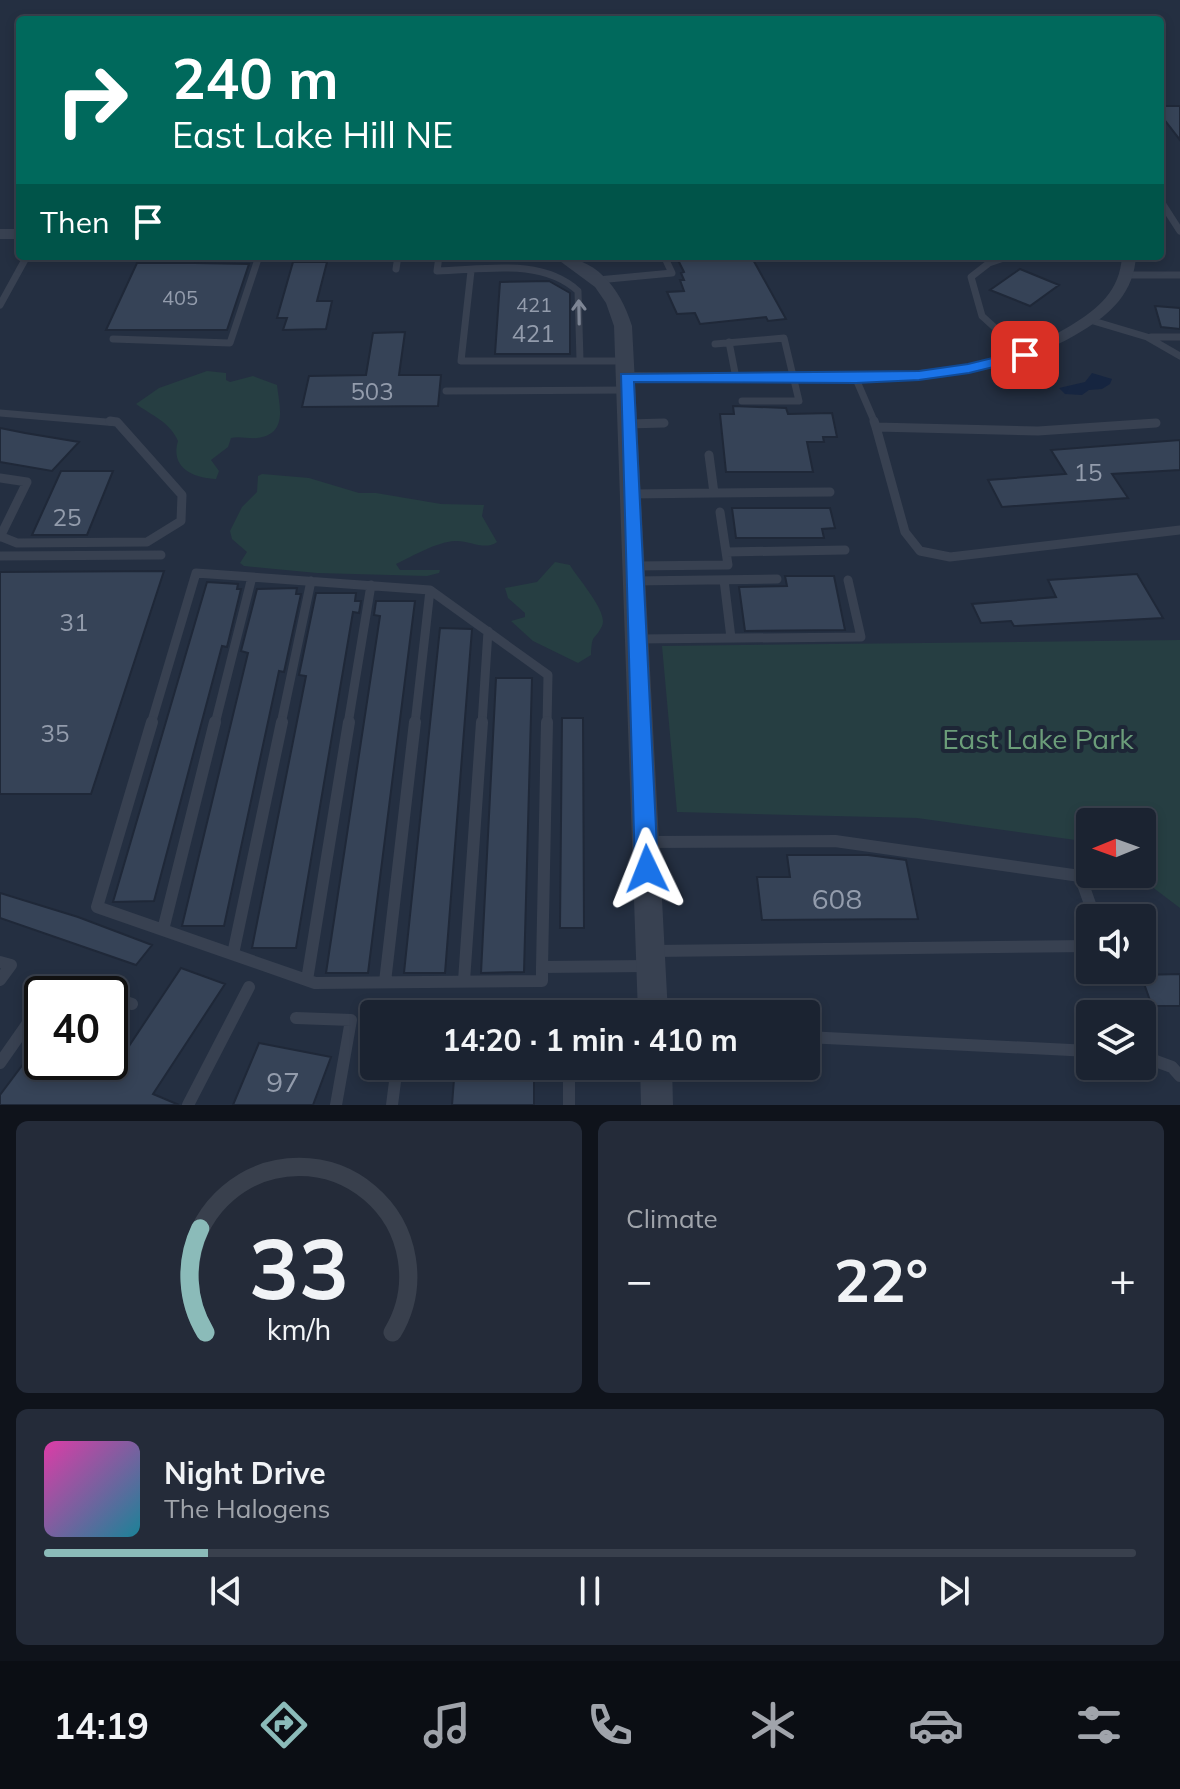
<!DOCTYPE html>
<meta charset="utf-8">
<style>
:root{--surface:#1b2331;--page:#242b39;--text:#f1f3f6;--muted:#a0a4ab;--line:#39404d;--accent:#8bbbb9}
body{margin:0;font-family:Mulish,sans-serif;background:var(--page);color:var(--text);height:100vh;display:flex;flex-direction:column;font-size:30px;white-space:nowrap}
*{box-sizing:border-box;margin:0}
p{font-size:26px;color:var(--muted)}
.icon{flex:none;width:44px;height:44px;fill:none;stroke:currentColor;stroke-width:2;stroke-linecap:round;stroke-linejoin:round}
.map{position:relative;height:1105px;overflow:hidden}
.sheet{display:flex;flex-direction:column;gap:16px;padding:16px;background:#0f131b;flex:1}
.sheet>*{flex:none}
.hud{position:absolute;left:16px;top:16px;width:1148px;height:244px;border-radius:8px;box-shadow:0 4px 12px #0003,0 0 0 2px var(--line);background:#00695c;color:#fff;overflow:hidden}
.needle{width:52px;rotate:269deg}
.tools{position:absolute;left:1076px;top:808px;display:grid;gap:16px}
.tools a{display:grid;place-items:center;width:80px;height:80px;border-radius:8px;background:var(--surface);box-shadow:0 4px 12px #0003,0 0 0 2px var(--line);font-size:40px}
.speed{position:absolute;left:24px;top:976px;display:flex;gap:16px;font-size:40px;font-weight:700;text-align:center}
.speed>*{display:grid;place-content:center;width:104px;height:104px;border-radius:50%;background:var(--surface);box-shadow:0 4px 12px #0003,0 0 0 2px var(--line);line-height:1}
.speed .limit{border:4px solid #111;border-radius:12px;background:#fff;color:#111}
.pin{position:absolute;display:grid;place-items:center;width:68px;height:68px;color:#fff;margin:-34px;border-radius:16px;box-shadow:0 4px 12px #0006}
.me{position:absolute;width:88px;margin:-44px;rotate:358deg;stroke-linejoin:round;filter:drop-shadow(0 0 6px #0008)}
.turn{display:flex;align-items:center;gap:28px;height:168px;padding:0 24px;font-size:36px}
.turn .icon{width:104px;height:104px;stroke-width:2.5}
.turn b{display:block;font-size:56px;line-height:68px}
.then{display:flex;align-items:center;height:76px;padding:0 24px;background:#0003;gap:16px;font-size:30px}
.big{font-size:60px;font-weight:700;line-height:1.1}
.sheet .tile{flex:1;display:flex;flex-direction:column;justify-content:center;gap:12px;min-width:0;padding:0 28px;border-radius:12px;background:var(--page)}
.sheet .dial{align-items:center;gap:0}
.dial svg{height:208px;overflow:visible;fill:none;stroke:var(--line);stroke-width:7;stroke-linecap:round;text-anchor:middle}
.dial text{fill:var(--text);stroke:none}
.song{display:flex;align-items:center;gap:24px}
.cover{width:96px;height:96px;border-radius:12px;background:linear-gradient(135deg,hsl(320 70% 55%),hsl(190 70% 35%))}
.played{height:8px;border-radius:4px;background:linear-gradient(90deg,var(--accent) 15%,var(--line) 15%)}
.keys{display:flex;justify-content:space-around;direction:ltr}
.heat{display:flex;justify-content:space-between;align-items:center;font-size:44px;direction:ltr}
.sheet .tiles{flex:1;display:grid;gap:16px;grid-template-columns:1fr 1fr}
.tile:last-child{grid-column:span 2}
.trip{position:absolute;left:360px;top:1000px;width:460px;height:80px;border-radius:8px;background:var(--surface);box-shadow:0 4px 12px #0003,0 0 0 2px var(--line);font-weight:700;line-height:80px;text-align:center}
.tab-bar{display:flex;height:128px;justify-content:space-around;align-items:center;background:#0b0e14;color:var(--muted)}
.tab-bar .icon{width:56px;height:56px}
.tab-bar .on{color:var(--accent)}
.tab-bar b{font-size:36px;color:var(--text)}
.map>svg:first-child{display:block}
.green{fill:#263e42}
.water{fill:#162540}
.building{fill:#364357;stroke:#1f2838;stroke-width:2}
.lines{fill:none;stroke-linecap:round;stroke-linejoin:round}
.service-far2{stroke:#384151;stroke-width:7}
.service-far1{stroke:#384151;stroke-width:9}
.service{stroke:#384151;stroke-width:12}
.minor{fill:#384151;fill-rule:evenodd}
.tertiary{fill:#384151;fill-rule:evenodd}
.oneway{stroke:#7d8594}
.route{fill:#1a73e8;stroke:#114b97;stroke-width:2}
.labels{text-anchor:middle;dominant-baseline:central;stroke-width:8;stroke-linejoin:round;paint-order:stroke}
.far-number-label{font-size:20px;fill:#939cac}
.number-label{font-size:24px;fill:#939cac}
.park-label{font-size:28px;fill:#6b9d79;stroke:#1d2636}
.near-number-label{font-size:28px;fill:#939cac}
</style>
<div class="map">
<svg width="1180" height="1105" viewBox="0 0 1180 1105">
<rect width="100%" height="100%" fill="#242f41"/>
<path class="green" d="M207 371 226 373V380L230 382 253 376 277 385C279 405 289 434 257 438 248 439 240 436 231 438L228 447 211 460 219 471 216 479C193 478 170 468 178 441 170 422 151 415 136 404L159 388Z
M262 474 309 478 359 493H376L441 504 484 505 482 516 497 542C485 551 469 540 455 541 436 542 413 556 396 564L400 570H440L439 573 427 576 317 573 244 566 240 563 247 552 232 539 230 531 242 507 257 492 258 476Z
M555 562 570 565C577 578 609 612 602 626 594 642 592 632 591 655L578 663 533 641 511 621 525 617V613L508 598 505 588 537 582Z
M1180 640V908L1135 874H1142V822H1090V842L917 818 677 812 662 646Z"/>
<path class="water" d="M1092 373 1112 379 1110 384 1102 389 1089 390 1082 395 1065 394 1059 388 1085 382Z"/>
<path class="building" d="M1160 106H1180V140L1160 114Z
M676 256H751L786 319 768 321 766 317 700 324 695 313 677 314 667 292 684 291 680 280H684L681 273 684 272Z
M293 262H327L317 301H332L326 329 283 330 287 318H277Z
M137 263H194L249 264 227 330H106Z
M1020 269 1059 285 1030 306 990 290Z
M549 281 570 293V354H495L500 282Z
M1155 306 1180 308V329L1161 327Z
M405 332 399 375H441L438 406 302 407 309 376 366 375 373 333Z
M733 406 786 408 788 414 832 413 837 437H823L824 442H807L813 472H726L720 414H734Z
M0 428 25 433 79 442 52 471 0 462Z
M1180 440V470L1112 474 1128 498 1002 507 988 480 1066 474 1051 450Z
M61 471H113L87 535H32Z
M732 508H830L835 528 822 529 824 538H736Z
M164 571 91 794H0V572Z
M1137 574 1163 618 1014 626 1011 621 981 623 972 604 1056 597 1048 580Z
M785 576H834L845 630 745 631 739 587 787 586Z
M207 582 238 584 237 589H241L227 647 222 646 154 901 113 902Z
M297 588 296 594H301L284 672 279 671 224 926H182L248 653 241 651 257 589Z
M316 593H356L355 601H361L359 613 353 612 296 948H252L306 676 299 675Z
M376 601H415L368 973H326L380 616 374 615Z
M440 628 472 629 445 973H404Z
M496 678H532L524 972 481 973Z
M562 718H583L584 928H560Z
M787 855H868L906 860 918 919 762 920 757 877H790Z
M0 893 78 917 152 945 136 965 0 918Z
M181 968 225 984 153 1094 179 1105H0V1095L42 1039V1062H110V1043L127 1049Z
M1180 974V1006H1152L1141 975Z
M259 1043 331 1057 313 1105H233Z
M455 1066H534V1105H452Z"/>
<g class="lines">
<path class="service-far2" d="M1160 200 1180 231
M439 256 437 271C483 270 541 257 578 291L580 360
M1010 256 989 263 971 277 982 316 1025 355
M396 269 398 256
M471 271 461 361H625
M1127 275H1180
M598 280 672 273 664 256
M0 305 27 256
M1090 320 1147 337 1180 356
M1151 337H1180
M113 339 230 343 259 256
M729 342 736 378
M715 344 784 338 799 401H742
M856 379 875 423
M446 391 627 390
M0 413 118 423
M648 423H664
M1149 423H1156"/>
<path class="service-far1" d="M874 421 876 427 1038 431 1156 423
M628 424 664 423
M876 427 905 532 920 551 950 557 1180 530
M0 478 27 482 0 537
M714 493 830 492
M631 494 714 493 709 455
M2 537 17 543 147 542 181 521 182 495 117 422 110 421
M726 552 845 550
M0 556 161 555
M634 566 728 565 720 512
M724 580 731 638
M634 581 777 579
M637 639 861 637 848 580
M151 724 196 573 430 590 548 675 547 724
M215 724 252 577
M281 724 311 581
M348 724 371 585
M415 724 430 590
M482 724 488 631"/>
<path class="service" d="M152 722 97 907 315 983 542 981V967
M649 842 835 841 1080 876 1095 918
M163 930 215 722
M653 951 1090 946
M233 954 282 722
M0 962 11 965 0 980
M542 967 547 722
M542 967 648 966
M307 980 349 722
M464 981 482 722
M385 982 415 722
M48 994 57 981 100 994
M110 997 132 1004
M569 1006V1014
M296 1018 351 1020 336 1105
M806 1037 1090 1051
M1142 1056 1172 1067 1180 1076
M0 1063 42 1003
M569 1066V1105
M188 1105 249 987
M392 1105 397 1066"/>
<path class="minor" d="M1122 256H1136C1134 292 1111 314 1082 331 994 385 890 383 791 383 736 382 681 383 626 382L618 377 626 372C677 373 728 373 779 373 878 373 982 379 1070 326 1098 309 1120 291 1122 256Z"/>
<path class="tertiary" d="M0 229H20V239H0Z
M553 256C595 256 620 287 632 326L668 1014H638L614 326 606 303 595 287Z
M640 1066H672L673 1105H641Z"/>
</g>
<defs><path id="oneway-shaft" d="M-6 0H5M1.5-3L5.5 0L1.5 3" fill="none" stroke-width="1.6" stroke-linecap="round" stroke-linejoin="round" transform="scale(2)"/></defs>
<use class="oneway" href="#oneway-shaft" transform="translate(579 312) rotate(-91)"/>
<path class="route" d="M1025 350 1030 351V358L969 373 919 380 856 383 634 382 658 869 655 876 647 878 639 876 635 869 621 374 919 371 968 364Z"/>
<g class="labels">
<g class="far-number-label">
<text x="180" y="297">405</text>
<text x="534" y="304">421</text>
</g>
<g class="number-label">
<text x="533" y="333">421</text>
<text x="372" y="391">503</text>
<text x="1088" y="472">15</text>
<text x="67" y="517">25</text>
<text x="74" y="622">31</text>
<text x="55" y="733">35</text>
</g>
<g class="park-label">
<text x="1038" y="738">East Lake Park</text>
</g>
<g class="near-number-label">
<text x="837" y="898">608</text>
<text x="283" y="1081">97</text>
</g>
</g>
</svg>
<div class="tools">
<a><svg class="needle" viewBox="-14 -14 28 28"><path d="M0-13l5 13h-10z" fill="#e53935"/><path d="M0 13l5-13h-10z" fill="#a0a4ab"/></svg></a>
<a><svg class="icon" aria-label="sound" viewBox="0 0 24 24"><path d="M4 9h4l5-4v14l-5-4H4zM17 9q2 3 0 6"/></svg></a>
<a><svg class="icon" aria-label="layers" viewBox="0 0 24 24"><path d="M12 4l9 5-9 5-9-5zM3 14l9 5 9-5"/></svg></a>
</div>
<div class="speed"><div class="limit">40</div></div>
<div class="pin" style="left:1025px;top:355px;background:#d93025"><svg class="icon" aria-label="arrive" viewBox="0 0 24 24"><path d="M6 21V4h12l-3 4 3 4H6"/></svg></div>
<svg class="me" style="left:647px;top:869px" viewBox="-20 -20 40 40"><path d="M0-17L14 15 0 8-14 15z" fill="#1a73e8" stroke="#fff" stroke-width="4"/></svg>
<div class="trip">14:20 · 1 min · 410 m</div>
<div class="hud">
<div class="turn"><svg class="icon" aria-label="right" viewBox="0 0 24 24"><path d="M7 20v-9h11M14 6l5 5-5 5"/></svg><div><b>240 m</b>East Lake Hill NE</div></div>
<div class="then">Then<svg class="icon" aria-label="arrive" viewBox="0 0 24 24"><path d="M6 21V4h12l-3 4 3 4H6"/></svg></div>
</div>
</div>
<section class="sheet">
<div class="tiles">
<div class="tile dial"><svg viewBox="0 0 100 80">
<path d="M14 69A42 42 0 1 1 86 69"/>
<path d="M14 69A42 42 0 0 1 12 29" stroke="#8bbbb9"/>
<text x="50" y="56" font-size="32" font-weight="700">33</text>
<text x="50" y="72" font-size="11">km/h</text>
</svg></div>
<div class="tile"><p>Climate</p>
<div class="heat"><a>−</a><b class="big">22°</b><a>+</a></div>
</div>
<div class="tile">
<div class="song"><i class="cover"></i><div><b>Night Drive</b><p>The Halogens</p></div></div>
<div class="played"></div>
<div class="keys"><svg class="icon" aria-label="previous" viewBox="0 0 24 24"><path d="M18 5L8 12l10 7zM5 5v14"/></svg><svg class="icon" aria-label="pause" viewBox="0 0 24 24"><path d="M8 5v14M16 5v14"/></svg><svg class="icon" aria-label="next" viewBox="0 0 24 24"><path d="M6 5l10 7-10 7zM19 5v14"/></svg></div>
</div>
</div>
</section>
<nav class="tab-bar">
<b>14:19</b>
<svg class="icon on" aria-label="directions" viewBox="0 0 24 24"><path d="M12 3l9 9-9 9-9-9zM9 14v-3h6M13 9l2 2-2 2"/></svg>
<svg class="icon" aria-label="music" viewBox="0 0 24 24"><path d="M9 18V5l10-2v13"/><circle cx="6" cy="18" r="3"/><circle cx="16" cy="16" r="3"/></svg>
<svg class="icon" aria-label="phone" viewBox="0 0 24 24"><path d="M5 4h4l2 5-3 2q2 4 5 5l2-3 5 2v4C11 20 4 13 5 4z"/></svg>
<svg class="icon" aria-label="climate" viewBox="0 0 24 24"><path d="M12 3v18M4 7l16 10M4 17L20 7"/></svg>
<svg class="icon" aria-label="car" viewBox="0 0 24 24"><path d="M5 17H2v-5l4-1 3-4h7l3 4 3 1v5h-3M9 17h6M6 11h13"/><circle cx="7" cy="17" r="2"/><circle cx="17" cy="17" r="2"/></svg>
<svg class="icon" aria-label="filters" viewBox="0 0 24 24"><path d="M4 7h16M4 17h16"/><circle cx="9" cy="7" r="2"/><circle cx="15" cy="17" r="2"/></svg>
</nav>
